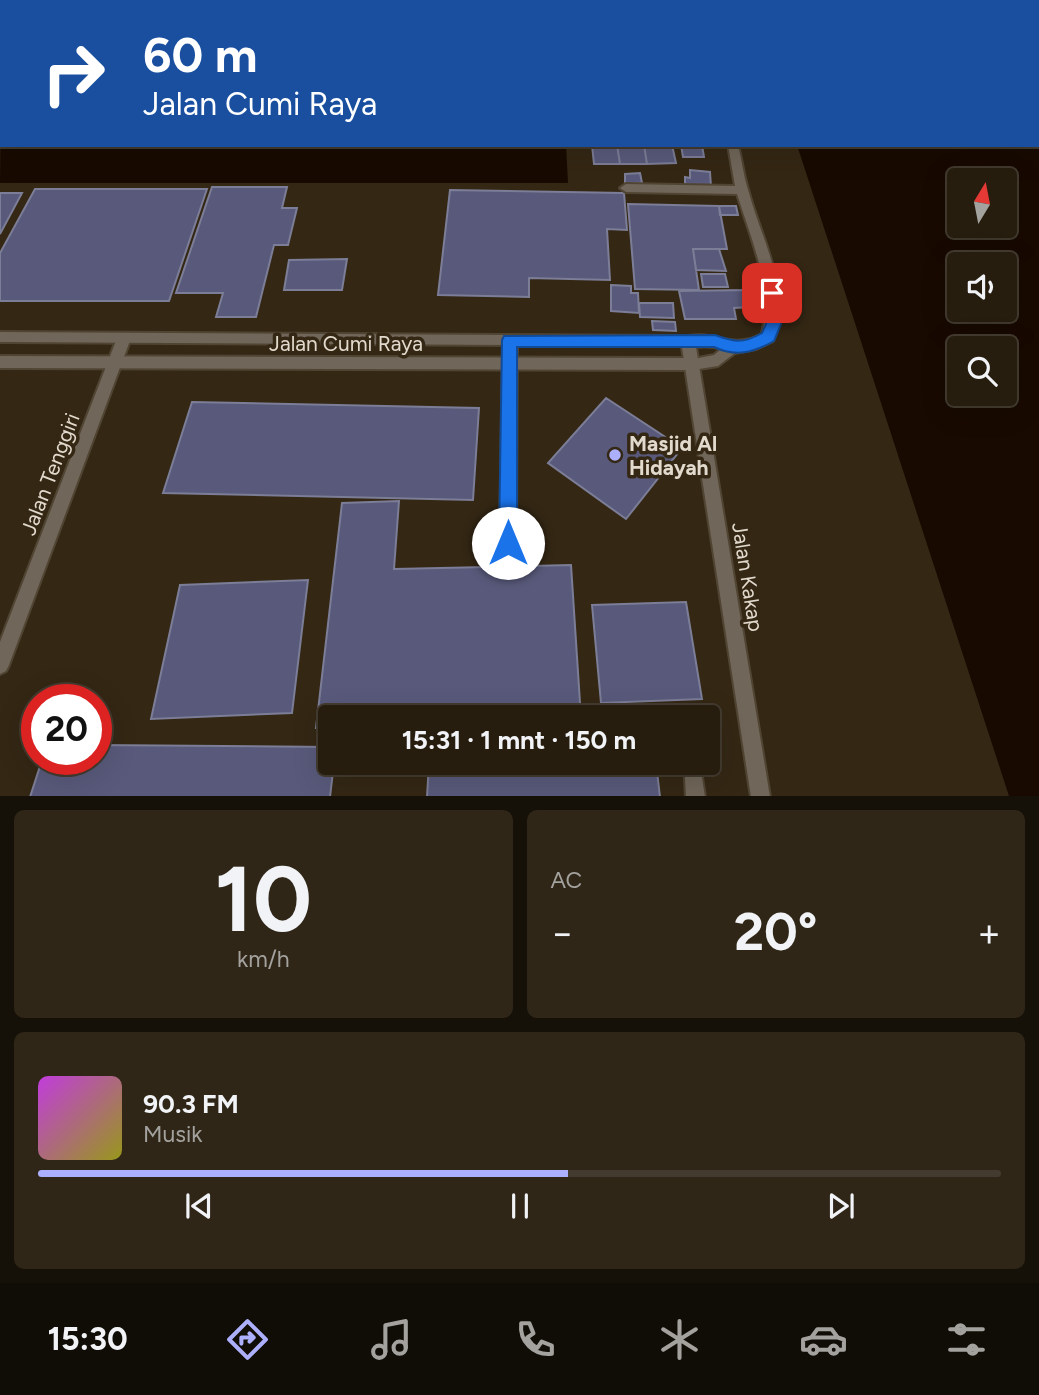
<!DOCTYPE html>
<html lang="id">
<meta charset="utf-8">
<style>
:root{--surface:#271d0f;--page:#2f2618;--text:#f1f3f6;--muted:#a4a29e;--line:#433b2f;--accent:#acaffb}
body{margin:0;font-family:Figtree,sans-serif;background:var(--page);color:var(--text);height:100vh;display:flex;flex-direction:column;font-size:26px;white-space:nowrap}
*{box-sizing:border-box;margin:0}
p{font-size:23px;color:var(--muted)}
.icon{flex:none;width:38px;height:38px;fill:none;stroke:currentColor;stroke-width:2;stroke-linecap:round;stroke-linejoin:round}
.map{position:relative;height:796px;overflow:hidden}
.side{display:flex;flex-direction:column;gap:14px;padding:14px;background:#151008;flex:1}
.side>*{flex:none}
.hud{position:absolute;left:0px;top:0px;width:1040px;height:147px;box-shadow:0 7px 28px #0002,0 0 0 2px var(--line);background:#1a4fa0;color:#fff;overflow:hidden}
.needle{width:46px;rotate:10deg}
.buttons{position:absolute;left:947px;top:168px;display:grid;gap:14px}
.buttons a{display:grid;place-items:center;width:70px;height:70px;border-radius:7px;background:var(--surface);box-shadow:0 7px 28px #0002,0 0 0 2px var(--line);font-size:35px}
.speed{position:absolute;left:21px;top:684px;display:flex;gap:14px;font-size:35px;font-weight:700;text-align:center}
.speed>*{display:grid;place-content:center;width:91px;height:91px;border-radius:50%;background:var(--surface);box-shadow:0 7px 28px #0002,0 0 0 2px var(--line);line-height:1}
.speed .limit{border:10px solid #d22;background:#fff;color:#111}
.pin{position:absolute;display:grid;place-items:center;width:60px;height:60px;color:#fff;margin:-30px;border-radius:14px;box-shadow:0 4px 10px #0006}
.me{position:absolute;width:77px;margin:-38px;rotate:0deg;stroke-linejoin:round;filter:drop-shadow(0 0 5px #0008)}
.turn{display:flex;align-items:center;gap:24px;height:147px;padding:0 28px;font-size:32px}
.turn .icon{width:91px;height:91px;stroke-width:2.5}
.turn b{display:block;font-size:49px;line-height:60px}
.big{font-size:52px;font-weight:700;line-height:1.1}
.side .tile{flex:1;display:flex;flex-direction:column;justify-content:center;gap:10px;min-width:0;padding:0 24px;border-radius:10px;background:var(--page)}
.side .dial{align-items:center;gap:0}
.dial b{font-size:91px;line-height:1}
.song{display:flex;align-items:center;gap:21px}
.cover{width:84px;height:84px;border-radius:10px;background:linear-gradient(135deg,hsl(290 70% 55%),hsl(60 70% 35%))}
.played{height:7px;border-radius:4px;background:linear-gradient(90deg,var(--accent) 55%,var(--line) 55%)}
.keys{display:flex;justify-content:space-around;direction:ltr}
.heat{display:flex;justify-content:space-between;align-items:center;font-size:38px;direction:ltr}
.side .tiles{flex:1;display:grid;gap:14px;grid-template-columns:1fr 1fr}
.tile:last-child{grid-column:span 2}
.trip{position:absolute;left:318px;top:705px;width:402px;height:70px;border-radius:7px;background:var(--surface);box-shadow:0 7px 28px #0002,0 0 0 2px var(--line);font-weight:700;line-height:70px;text-align:center}
.menu{display:flex;height:112px;justify-content:space-around;align-items:center;background:#100c06;color:var(--muted)}
.menu .icon{width:49px;height:49px}
.menu .current{color:var(--accent)}
.menu b{font-size:32px;color:var(--text)}
.map>svg:first-child{display:block}
.water{fill:#180a00;fill-rule:evenodd}
.building{fill:#595a7b;stroke:#7c7d96;stroke-width:2}
.lines{fill:none;stroke-linecap:round;stroke-linejoin:round}
.service-casing{stroke:#504432;stroke-width:4}
.minor-casing{stroke:#504432;stroke-width:4}
.tertiary-casing{stroke:#504432;stroke-width:4}
.service{fill:#706659;fill-rule:evenodd}
.minor{fill:#706659;fill-rule:evenodd}
.tertiary{fill:#706659;fill-rule:evenodd}
.route{fill:#1a73e8;stroke:#114b97;stroke-width:2}
.poi-dot{fill:#acaffb;stroke:#342714;stroke-width:2.5}
.labels{text-anchor:middle;dominant-baseline:central;stroke-width:7;stroke-linejoin:round;paint-order:stroke}
.street-label{font-size:21px;fill:#e3dace;stroke:#342714}
.poi-label{font-size:21px;font-weight:bold;fill:#e3dace;stroke:#342714;text-anchor:start}
</style>
<div class="map">
<svg width="1039" height="797" viewBox="0 0 1039 797">
<rect width="100%" height="100%" fill="#342714"/>
<path class="water" d="M13 0H557V2H12Z
M750 0H1039V796H1009L797 145H1038V2ZM1004 180V226H959V180ZM1004 264V310H959V264ZM1004 348V394H959V348Z
M2 16V145H566L568 183H0Z"/>
<path class="building" d="M584 0H685V1L585 2Z
M592 145H617L620 164H594Z
M617 145H644L647 164H620Z
M644 145H672L676 163 647 164Z
M681 145H702L704 157H683Z
M690 170 710 172 711 187 685 184V177L690 178Z
M640 173 642 183H625V174Z
M212 187H287L282 208H297L288 245H274L256 317H216L223 293H176Z
M35 189H207L169 301H0V253Z
M450 190 624 193 627 230 607 229 610 280 529 278V297L438 295Z
M0 193H22L0 234Z
M628 204 719 206 727 249H693L699 290 635 289Z
M719 206H736L738 215H720Z
M693 249H719L726 271 696 270Z
M347 259 342 290H284L289 260Z
M701 274H725L728 287H703Z
M611 285 631 286V293H638L639 313 611 311Z
M746 290 751 307 734 308 736 319H685L679 291Z
M639 303H673L674 318 640 317Z
M652 321 675 322 676 331 653 330Z
M606 398 682 448 626 519 548 463Z
M192 402 479 408 473 500 163 493Z
M399 501 394 569 571 565 581 718H331V728H316L342 503Z
M308 580 292 713 151 719 180 585Z
M686 602 702 699 601 703 592 605Z
M96 745 331 747V763H334L330 797H30L42 760H96Z
M429 763H656L660 797H427Z"/>
<g class="lines">
<g class="service-casing">
<path id="service" d="M561 0H569L570 2H561Z
M694 0H702L703 2H694Z
M728 145H738C742 161 744 178 749 193 761 238 793 294 773 341L756 349 735 353 718 366 693 370 688 368 686 364 688 360 714 355 721 349C709 344 696 349 683 345L681 341 683 337C714 329 732 351 762 334 773 286 751 239 737 194L626 192 620 188 626 184 735 186Z
M510 335 517 340 516 543 514 548 508 551 502 548 500 543 503 340Z
M694 769 701 771 705 797H686L685 778 687 771Z"/>
</g>
<g class="minor-casing">
<path id="minor" d="M124 333 131 338 9 665 6 671 0 674V642L117 338Z
M688 336 695 341 770 797H751L681 341Z"/>
</g>
<g class="tertiary-casing">
<path id="tertiary" d="M0 332 688 336 695 341 688 346 0 342Z
M0 356 693 358 698 360 700 364 698 368 693 370 0 368Z"/>
</g>
<use href="#service" class="service"/>
<use href="#minor" class="minor"/>
<use href="#tertiary" class="tertiary"/>
</g>
<path class="route" d="M772 288 779 293 781 324 774 341C753 353 735 357 714 347H517V543L515 549 508 552 502 549 499 543 502 340 504 336 715 335C734 342 743 344 762 333L766 324 765 293Z"/>
<circle class="poi-dot" cx="615" cy="455" r="7"/>
<g class="labels">
<g class="street-label">
<text x="346" y="343">Jalan Cumi Raya</text>
<text transform="translate(50 474) rotate(-69)">Jalan Tenggiri</text>
<text transform="translate(748 577) rotate(81)">Jalan Kakap</text>
</g>
<g class="poi-label">
<text x="629" y="443">Masjid Al<tspan x="629" dy="24">Hidayah</tspan></text>
</g>
</g>
</svg>
<div class="buttons">
<a><svg class="needle" viewBox="-14 -14 28 28"><path d="M0-13l5 13h-10z" fill="#e53935"/><path d="M0 13l5-13h-10z" fill="#a4a29e"/></svg></a>
<a><svg class="icon" aria-label="sound" viewBox="0 0 24 24"><path d="M4 9h4l5-4v14l-5-4H4zM17 9q2 3 0 6"/></svg></a>
<a><svg class="icon" aria-label="search" viewBox="0 0 24 24"><circle cx="10" cy="10" r="6"/><path d="M15 15l6 6"/></svg></a>
</div>
<div class="speed"><div class="limit">20</div></div>
<div class="pin" style="left:772px;top:293px;background:#d93025"><svg class="icon" aria-label="arrive" viewBox="0 0 24 24"><path d="M6 21V4h12l-3 4 3 4H6"/></svg></div>
<svg class="me" style="left:508px;top:543px" viewBox="-20 -20 40 40"><circle r="19" fill="#fff"/><path d="M0-13L10 11 0 6-10 11z" fill="#1a73e8"/></svg>
<div class="trip">15:31 · 1 mnt · 150 m</div>
<div class="hud">
<div class="turn"><svg class="icon" aria-label="right" viewBox="0 0 24 24"><path d="M7 20v-9h11M14 6l5 5-5 5"/></svg><div><b>60 m</b>Jalan Cumi Raya</div></div>
</div>
</div>
<section class="side">
<div class="tiles">
<div class="tile dial"><b>10</b><p>km/h</p></div>
<div class="tile"><p>AC</p>
<div class="heat"><a>−</a><b class="big">20°</b><a>+</a></div>
</div>
<div class="tile">
<div class="song"><i class="cover"></i><div><b>90.3 FM</b><p>Musik</p></div></div>
<div class="played"></div>
<div class="keys"><svg class="icon" aria-label="previous" viewBox="0 0 24 24"><path d="M18 5L8 12l10 7zM5 5v14"/></svg><svg class="icon" aria-label="pause" viewBox="0 0 24 24"><path d="M8 5v14M16 5v14"/></svg><svg class="icon" aria-label="next" viewBox="0 0 24 24"><path d="M6 5l10 7-10 7zM19 5v14"/></svg></div>
</div>
</div>
</section>
<nav class="menu">
<b>15:30</b>
<svg class="icon current" aria-label="directions" viewBox="0 0 24 24"><path d="M12 3l9 9-9 9-9-9zM9 14v-3h6M13 9l2 2-2 2"/></svg>
<svg class="icon" aria-label="music" viewBox="0 0 24 24"><path d="M9 18V5l10-2v13"/><circle cx="6" cy="18" r="3"/><circle cx="16" cy="16" r="3"/></svg>
<svg class="icon" aria-label="phone" viewBox="0 0 24 24"><path d="M5 4h4l2 5-3 2q2 4 5 5l2-3 5 2v4C11 20 4 13 5 4z"/></svg>
<svg class="icon" aria-label="climate" viewBox="0 0 24 24"><path d="M12 3v18M4 7l16 10M4 17L20 7"/></svg>
<svg class="icon" aria-label="car" viewBox="0 0 24 24"><path d="M5 17H2v-5l4-1 3-4h7l3 4 3 1v5h-3M9 17h6M6 11h13"/><circle cx="7" cy="17" r="2"/><circle cx="17" cy="17" r="2"/></svg>
<svg class="icon" aria-label="filters" viewBox="0 0 24 24"><path d="M4 7h16M4 17h16"/><circle cx="9" cy="7" r="2"/><circle cx="15" cy="17" r="2"/></svg>
</nav>
